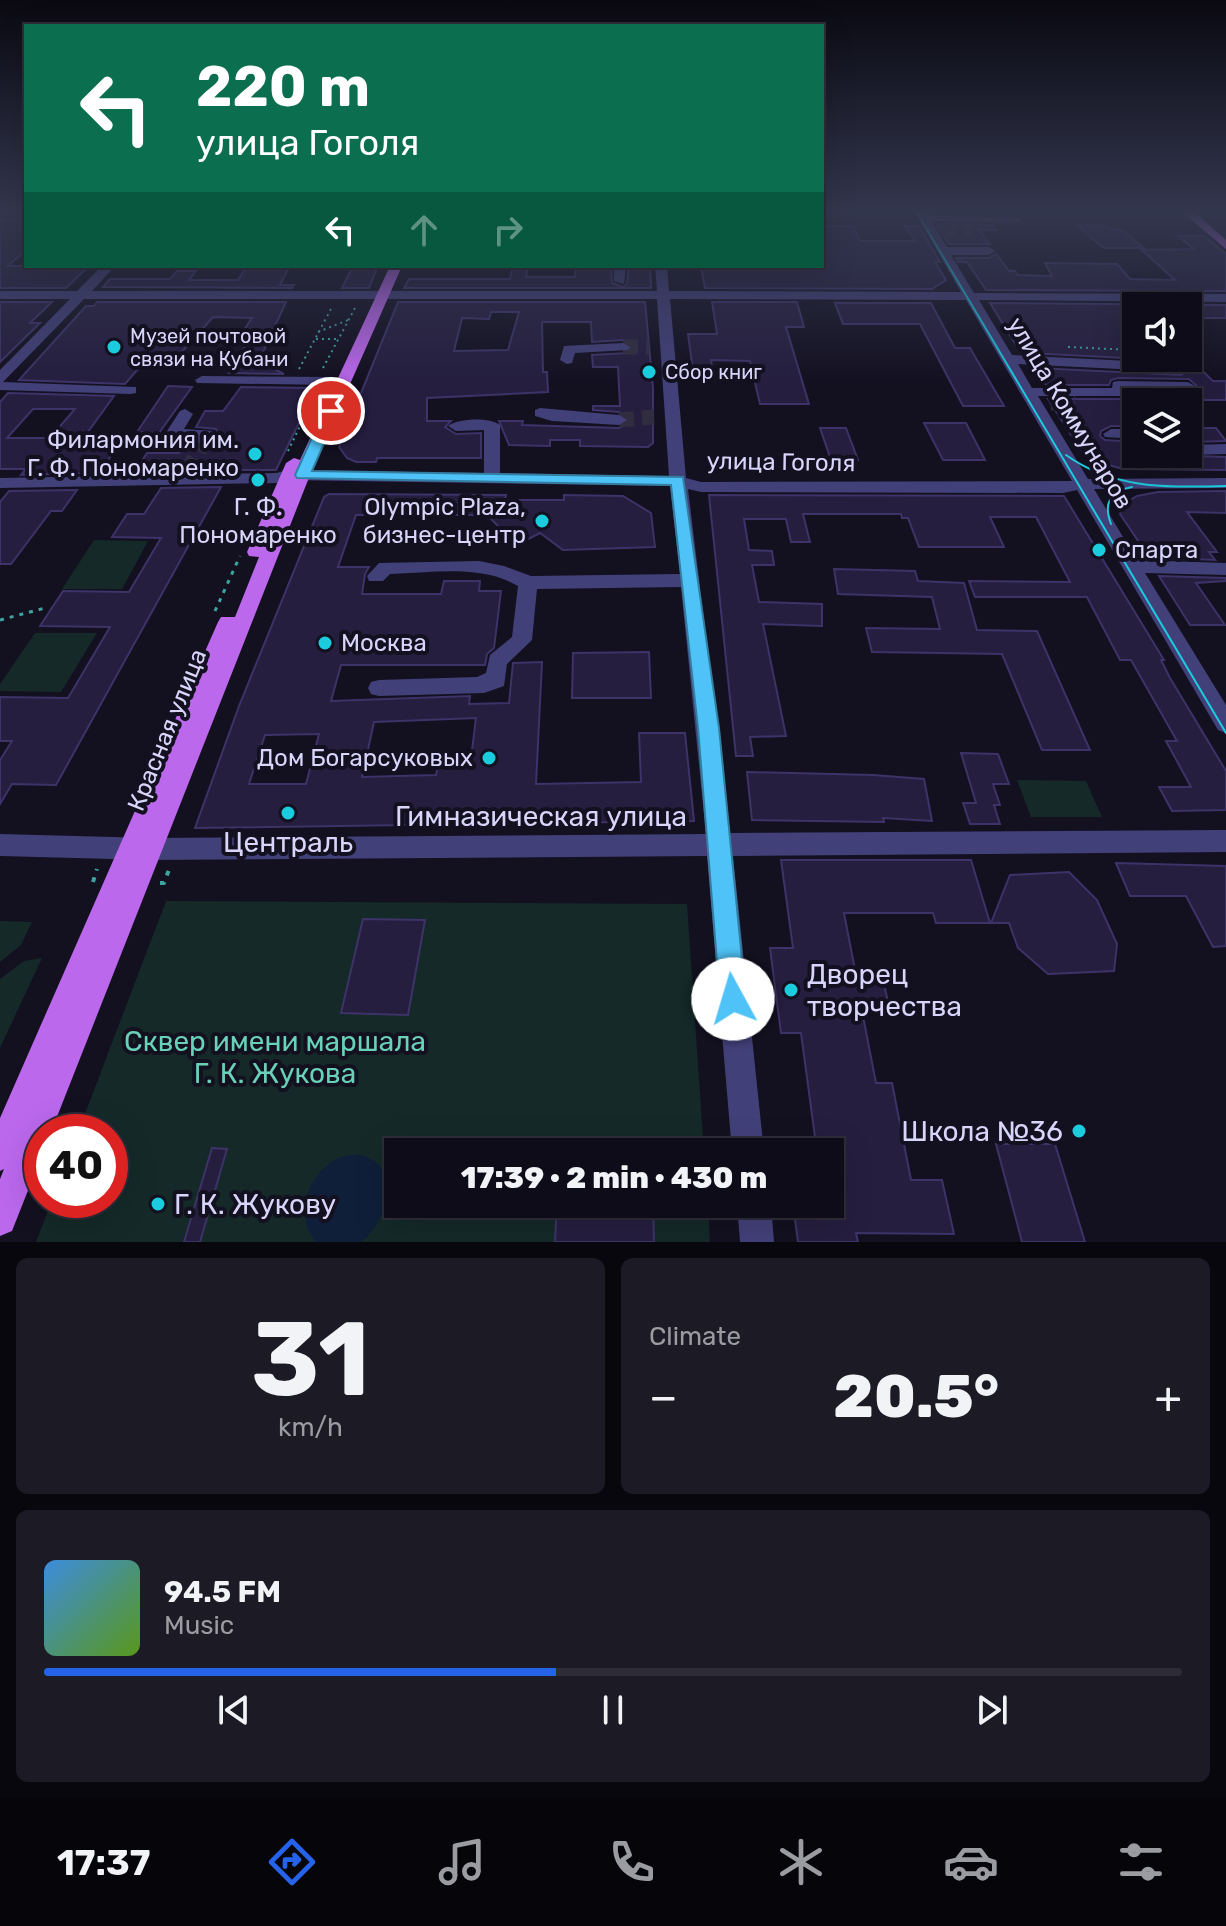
<!DOCTYPE html>
<meta charset="utf-8">
<style>
:root{--surface:#0e0c18;--page:#1c1a25;--text:#f1f3f6;--muted:#9b9ba2;--line:#2e2c37;--accent:#2563eb}
body{margin:0;font-family:Rubik,sans-serif;background:var(--page);color:var(--text);height:100vh;display:flex;flex-direction:column;font-size:30px;white-space:nowrap}
*{box-sizing:border-box;margin:0}
p{font-size:26px;color:var(--muted)}
.icon{flex:none;width:44px;height:44px;fill:none;stroke:currentColor;stroke-width:2;stroke-linecap:round;stroke-linejoin:round}
.map{position:relative;height:1242px;overflow:hidden}
.details{display:flex;flex-direction:column;gap:16px;padding:16px;background:#08070d;flex:1}
.details>*{flex:none}
.guide{position:absolute;left:24px;top:24px;width:800px;height:244px;border-radius:0px;box-shadow:0 8px 32px #0002,0 0 0 2px var(--line);background:#0b6e4f;color:#fff;overflow:hidden}
.buttons{position:absolute;left:1122px;top:292px;display:grid;gap:16px}
.buttons a{display:grid;place-items:center;width:80px;height:80px;border-radius:0px;background:var(--surface);box-shadow:0 8px 32px #0002,0 0 0 2px var(--line);font-size:40px}
.speed{position:absolute;left:24px;top:1114px;display:flex;gap:16px;font-size:40px;font-weight:700;text-align:center}
.speed>*{display:grid;place-content:center;width:104px;height:104px;border-radius:50%;background:var(--surface);box-shadow:0 8px 32px #0002,0 0 0 2px var(--line);line-height:1}
.speed .limit{border:12px solid #d22;background:#fff;color:#111}
.pin{position:absolute;display:grid;place-items:center;width:68px;height:68px;color:#fff;margin:-34px;border:4px solid #fff;border-radius:50%;box-shadow:0 2px 8px #0007}
.me{position:absolute;width:88px;margin:-44px;rotate:354deg;stroke-linejoin:round;filter:drop-shadow(0 0 6px #0008)}
.turn{display:flex;align-items:center;gap:28px;height:168px;padding:0 40px;font-size:36px}
.turn .icon{width:104px;height:104px;stroke-width:2.5}
.turn b{display:block;font-size:56px;line-height:68px}
.lanes{display:flex;align-items:center;height:76px;padding:0 40px;background:#0003;justify-content:center;gap:40px;direction:ltr}
.lanes .off{opacity:.35}
.big{font-size:60px;font-weight:800;line-height:1.1}
.details .widget{flex:1;display:flex;flex-direction:column;justify-content:center;gap:12px;min-width:0;padding:0 28px;border-radius:12px;background:var(--page)}
.details .dial{align-items:center;gap:0}
.dial b{font-size:104px;line-height:1}
.song{display:flex;align-items:center;gap:24px}
.cover{width:96px;height:96px;border-radius:12px;background:linear-gradient(135deg,hsl(210 70% 55%),hsl(90 70% 35%))}
.played{height:8px;border-radius:4px;background:linear-gradient(90deg,var(--accent) 45%,var(--line) 45%)}
.keys{display:flex;justify-content:space-around;direction:ltr}
.heat{display:flex;justify-content:space-between;align-items:center;font-size:44px;direction:ltr}
.details .tiles{flex:1;display:grid;gap:16px;grid-template-columns:1fr 1fr}
.widget:last-child{grid-column:span 2}
.trip{position:absolute;left:384px;top:1138px;width:460px;height:80px;border-radius:0px;background:var(--surface);box-shadow:0 8px 32px #0002,0 0 0 2px var(--line);font-weight:800;line-height:80px;text-align:center}
.dock{display:flex;height:128px;justify-content:space-around;align-items:center;background:#06050a;color:var(--muted)}
.dock .icon{width:56px;height:56px}
.dock .selected{color:var(--accent)}
.dock b{font-size:36px;color:var(--text)}
.map>svg:first-child{display:block}
.green{fill:#142928}
.water{fill:#0f1f3a}
.building{fill:#251e3f;stroke:#3d3368;stroke-width:2;fill-rule:evenodd}
.lines{fill:none;stroke-linecap:round;stroke-linejoin:round}
.minor-tunnel-far1{stroke:#312d41;stroke-width:12;stroke-dasharray:12 6;stroke-linecap:butt}
.minor-tunnel{stroke:#312d41;stroke-width:15;stroke-dasharray:15 8;stroke-linecap:butt}
.path-far2{stroke:#3da59f;stroke-width:2;stroke-dasharray:2 4;stroke-linecap:butt}
.path-far1{stroke:#3da59f;stroke-width:3;stroke-dasharray:4 6;stroke-linecap:butt}
.path{stroke:#3da59f;stroke-width:4;stroke-dasharray:5 7;stroke-linecap:butt}
.minor{fill:#424079;fill-rule:evenodd}
.major{fill:#bb68ed;fill-rule:evenodd}
.tram{stroke:#1bcbde;stroke-width:2}
.route{fill:#4fc3f7;stroke:#337fa1;stroke-width:2}
.poi-dot{fill:#1bcbde;stroke:#131020;stroke-width:3}
.labels{text-anchor:middle;dominant-baseline:central;stroke-width:8;stroke-linejoin:round;paint-order:stroke}
.far-poi-label{font-size:20px;fill:#d8d4fa;stroke:#131020;text-anchor:start}
.street-label{font-size:24px;fill:#d8d4fa;stroke:#131020}
.poi-label{font-size:24px;fill:#d8d4fa;stroke:#131020;text-anchor:end}
.near-street-label{font-size:28px;fill:#d8d4fa;stroke:#131020}
.near-poi-label{font-size:28px;fill:#d8d4fa;stroke:#131020;text-anchor:start}
.near-park-label{font-size:28px;fill:#69d1b7;stroke:#131020}
</style>
<div class="map">
<svg width="1226" height="1242" viewBox="0 0 1226 1242">
<rect width="100%" height="100%" fill="#131020"/>
<path class="green" d="M94 540 148 541 122 589H62Z
M35 633H97L61 692 0 691V684Z
M1017 780 1086 781 1102 817H1031Z
M166 901 687 904 704 1152H398V1204H708L710 1242H36L52 1200H110V1132H78Z
M0 921 32 922 21 945 0 962Z
M42 958 0 1048V979L24 961Z"/>
<path class="water" d="M361 1155C404 1167 387 1222 361 1242H316C287 1210 318 1150 361 1155Z"/>
<path class="building" d="M0 219H26V250L8 266H89L66 288H0Z
M941 224 993 225 996 230H979L990 244H949L937 226Z
M1077 225H1103L1114 230H1122L1144 248H1104Z
M822 226H853L860 241H915L905 226H919L940 262H935L946 280 932 289 705 288 701 267 822 266Z
M1178 236H1204L1226 254V291L986 290 967 262H958L956 258H989L996 254 1009 271H1015L1018 275 1052 276 1045 263 1117 264 1130 279 1175 280 1142 250 1194 249Z
M247 266H290L280 285H294L292 288 103 287 110 279H170L177 271H196L189 280H238Z
M353 266H378L369 288H342Z
M513 266H528L526 277H575L576 266H611L612 283 623 287 627 284 629 266H650L651 288H404L409 279H510Z
M0 302H52L30 323H40L0 362Z
M97 302H286L259 361 284 374 229 373 253 333H242L252 318 213 317 173 362 145 361 125 384 19 380 86 306H94Z
M398 302H645L653 388V443L648 447 580 446V440H550V446L509 445 499 421H523L522 425 619 428 630 421 619 412 593 410V406H620L618 367H593L592 355 628 353 632 349 631 344 623 340 592 342 591 322H542L543 372H547L548 392 427 398V421H451L445 427 456 434 481 433V458H377L376 462H356L347 458 339 447ZM491 312H519L508 350 454 351 462 318 489 319Z
M712 302H797L804 327H786L809 404H760L750 361 711 360 714 378H694L688 334H717Z
M835 303H931L955 348H970L1004 406H963L920 324H843Z
M990 303 1226 305V318H1201L1188 306H1124L1136 319V358L1164 360 1028 353 1022 345H1016Z
M1184 358H1189L1213 381H1226V400H1174L1169 395H1133L1137 400H1126L1136 413V426H1111L1101 431 1100 436 1105 440 1136 442V454L1226 457V470L1123 469 1105 464 1080 449 1048 399H1123L1131 393H1188L1198 387 1189 379 1118 378 1111 380 1109 385H1046L1038 373 1042 374 1038 368 1181 375 1191 369Z
M168 386 192 387 159 433 137 432Z
M241 387 316 388 276 470H136L147 453H179L187 441 196 442 199 446 214 444 219 435 216 429 196 427 205 411H223Z
M8 393 114 396 77 447H117L102 469H92L89 473 21 475 26 469H0V402ZM33 409H75L50 438H7Z
M924 423H966L985 460H943Z
M820 428H846L858 460H831Z
M1197 428H1216L1226 441 1192 442 1200 441 1193 433H1201Z
M221 487 56 785 12 784 0 804V760L12 741H0V697L68 698 110 627 40 626 63 591 129 592 161 538 112 537 127 514H144L161 488Z
M77 490 62 511H51L11 564H0V502L9 491Z
M1226 491V513L1187 512 1217 552H1209L1215 560 1149 557 1120 514 1122 505 1137 496 1158 492Z
M329 494 506 495 505 500H564V495L623 496 651 513 655 547 563 550 540 533 517 545 487 515H356L338 567H369L365 574 362 594H441L444 581H480L479 591H501L494 648 487 654 485 665H341L331 701 470 696 469 704 509 703 513 663 542 662 536 784 641 782 639 733H685L694 821 195 828 239 706 324 497ZM476 718 470 766H438L436 775 362 777 374 722ZM319 734 306 784H249L265 735Z
M709 495 1064 496 1164 660H1161L1170 678 1226 771V810L1172 811 1159 787H1191L1166 741H1177L1131 660H1120L1087 597H975L969 581 1070 582 1036 517H990L1004 547H919L908 518H902L901 514H803L810 542H791L786 519H744L749 550 772 551 774 565H752L759 602 822 604V626L763 624 786 736 750 737 753 756H736Z
M834 569 915 571 918 581 964 583 977 630 1037 631 1090 750H1042L1002 654 872 652 866 628 940 629 932 597 838 594Z
M1159 576 1226 578V581L1196 583 1225 625H1190Z
M649 652 651 698H572L573 653Z
M961 753 998 754 1009 784H993L1000 805H994L1000 824H970L963 803H976Z
M747 772 873 775 924 779 932 821 883 818 884 822 752 820Z
M781 860H971L990 923H936L933 913H844L855 970H881L890 1011H862L876 1083H892L911 1180H942L954 1234 856 1233 858 1242H798L793 1204H830V1152H817L801 1033H781L770 948H793Z
M1116 863 1226 866V946L1213 947 1186 896H1130Z
M1069 872 1097 900 1117 944 1114 971 1048 974 1018 948 1009 923H991L1010 875Z
M363 919 425 920 408 1015 341 1013Z
M996 1144H1055L1085 1242H1022Z
M212 1148 227 1149 200 1242H184Z
M557 1204H653L654 1242H555Z"/>
<g class="lines">
<path class="minor-tunnel-far1" d="M945 231H972"/>
<path class="minor-tunnel" d="M623 347H649
M1051 403H1075
M619 420 654 417
M187 471 205 440"/>
<path class="path-far2" d="M318 332 348 320
M316 339H336
M1068 347 1132 350
M323 368 355 308
M299 369 331 309
M288 451 316 393
M1087 458 1105 468"/>
<path class="path-far1" d="M215 611 240 556
M0 620 45 608"/>
<path class="path" d="M93 882 97 869
M160 883H164L170 867"/>
<path class="minor" d="M914 211H925L927 215 1021 218V222L1017 223 931 221 947 247H989L995 251 989 255H951L974 293 1226 294V302L979 300 1012 355 1170 363 1166 358H1180L1188 368 1181 372 1018 364 1032 388H1112L1113 382 1118 381 1188 382 1195 386 1188 390H1129L1128 395 1123 396H1038L1088 479 1226 478V488L1094 489 1137 560 1226 563V575L1145 573 1226 705V733L1218 730 1077 490 1063 493 701 492 688 489 730 833 1226 830V852L733 856 764 1152H732L707 856 151 860 0 856V834L151 838 706 834 681 587 537 589 532 640 507 664 504 686 484 693 379 696 371 694 368 688 371 682 379 680 477 677 486 673 490 655 512 637 518 586C481 564 432 573 390 574L383 581H369L367 576 379 563 479 561 504 566 531 576 680 574 670 486 288 480 276 483 0 488V478L276 473 288 470 484 473V430L456 431 448 426C458 418 490 417 500 425V473L669 476 657 299H84L3 382 136 387V393L131 394 0 390V370L70 299H0V291H77L102 266H115L92 291H657L655 266H667L669 291 961 292ZM670 299 966 300 1072 481 701 482 686 478Z
M614 266H626L624 284 614 281Z
M623 343 630 347 628 350 575 353 572 363 567 364 560 360 564 346Z
M202 376 331 377 338 381 331 385 197 383 195 380Z
M540 408 619 415 627 420 619 425 552 421 535 416V410Z
M185 409 193 414 184 429 214 431 216 434 211 443H199L198 439 167 437 165 434 180 411Z
M1111 429H1136V439L1105 437 1103 434Z
M1226 444V454L1188 455 1185 454H1188V445Z
M737 1204H771L774 1242H740Z"/>
<path class="major" d="M1181 211H1193L1226 240V249Z
M390 266H402L310 475 51 1132H42V1155L12 1231 0 1236V1179L4 1169 0 1171V1118L218 622 221 617H235L259 557 249 556 247 552 286 463 294 458 300 460Z"/>
<path class="tram" d="M916 211 1226 733
M1066 455C1115 490 1168 487 1226 486
M1111 524C1103 503 1110 491 1132 487"/>
</g>
<linearGradient id="sky" x2="0" y2="1"><stop stop-color="#0a0912"/><stop offset="0.55" stop-color="#33374e"/><stop offset="1" stop-color="#33374e" stop-opacity="0"/></linearGradient>
<rect width="1226" height="385" fill="url(#sky)"/>
<path class="route" d="M331 407 338 411 312 471 683 477 719 728 746 999 743 1008 733 1012 724 1008 720 999 698 728 671 485 297 478 295 475 324 411Z"/>
<g class="poi-dot">
<circle cx="114" cy="347" r="8"/>
<circle cx="649" cy="372" r="8"/>
<circle cx="255" cy="454" r="8"/>
<circle cx="258" cy="480" r="8"/>
<circle cx="542" cy="521" r="8"/>
<circle cx="1099" cy="550" r="8"/>
<circle cx="325" cy="643" r="8"/>
<circle cx="489" cy="758" r="8"/>
<circle cx="288" cy="813" r="8"/>
<circle cx="791" cy="990" r="8"/>
<circle cx="1079" cy="1131" r="8"/>
<circle cx="158" cy="1204" r="8"/>
</g>
<g class="labels">
<g class="far-poi-label">
<text x="130" y="336">Музей почтовой<tspan x="130" dy="23">связи на Кубани</tspan></text>
<text x="665" y="372">Сбор книг</text>
</g>
<g class="street-label">
<text transform="translate(1070 413) rotate(59)">улица Коммунаров</text>
<text transform="translate(781 462) rotate(1)">улица Гоголя</text>
<text transform="translate(167 730) rotate(-68)">Красная улица</text>
</g>
<g class="poi-label">
<text x="239" y="440">Филармония им.<tspan x="239" dy="28">Г. Ф. Пономаренко</tspan></text>
<text x="258" y="507" text-anchor="middle">Г. Ф.<tspan x="258" dy="28">Пономаренко</tspan></text>
<text x="526" y="507">Olympic Plaza,<tspan x="526" dy="28">бизнес-центр</tspan></text>
<text x="1115" y="550" text-anchor="start">Спарта</text>
<text x="341" y="643" text-anchor="start">Москва</text>
<text x="473" y="758">Дом Богарсуковых</text>
</g>
<g class="near-street-label">
<text x="541" y="816">Гимназическая улица</text>
</g>
<g class="near-poi-label">
<text x="288" y="842" text-anchor="middle">Централь</text>
<text x="807" y="974">Дворец<tspan x="807" dy="32">творчества</tspan></text>
<text x="1063" y="1131" text-anchor="end">Школа №36</text>
<text x="174" y="1204">Г. К. Жукову</text>
</g>
<g class="near-park-label">
<text x="275" y="1041">Сквер имени маршала<tspan x="275" dy="32">Г. К. Жукова</tspan></text>
</g>
</g>
</svg>
<div class="buttons">
<a><svg class="icon" aria-label="sound" viewBox="0 0 24 24"><path d="M4 9h4l5-4v14l-5-4H4zM17 9q2 3 0 6"/></svg></a>
<a><svg class="icon" aria-label="layers" viewBox="0 0 24 24"><path d="M12 4l9 5-9 5-9-5zM3 14l9 5 9-5"/></svg></a>
</div>
<div class="speed"><div class="limit">40</div></div>
<div class="pin" style="left:331px;top:411px;background:#d93025"><svg class="icon" aria-label="arrive" viewBox="0 0 24 24"><path d="M6 21V4h12l-3 4 3 4H6"/></svg></div>
<svg class="me" style="left:733px;top:999px" viewBox="-20 -20 40 40"><circle r="19" fill="#fff"/><path d="M0-13L10 11 0 6-10 11z" fill="#4fc3f7"/></svg>
<div class="trip">17:39 · 2 min · 430 m</div>
<div class="guide">
<div class="turn"><svg class="icon" aria-label="left" viewBox="0 0 24 24"><path d="M17 20v-9H6M10 6l-5 5 5 5"/></svg><div><b>220 m</b>улица Гоголя</div></div>
<div class="lanes"><svg class="icon" aria-label="left" viewBox="0 0 24 24"><path d="M17 20v-9H6M10 6l-5 5 5 5"/></svg><svg class="icon off" aria-label="ahead" viewBox="0 0 24 24"><path d="M12 20V5M6 11l6-6 6 6"/></svg><svg class="icon off" aria-label="right" viewBox="0 0 24 24"><path d="M7 20v-9h11M14 6l5 5-5 5"/></svg></div>
</div>
</div>
<section class="details">
<div class="tiles">
<div class="widget dial"><b>31</b><p>km/h</p></div>
<div class="widget"><p>Climate</p>
<div class="heat"><a>−</a><b class="big">20.5°</b><a>+</a></div>
</div>
<div class="widget">
<div class="song"><i class="cover"></i><div><b>94.5 FM</b><p>Music</p></div></div>
<div class="played"></div>
<div class="keys"><svg class="icon" aria-label="previous" viewBox="0 0 24 24"><path d="M18 5L8 12l10 7zM5 5v14"/></svg><svg class="icon" aria-label="pause" viewBox="0 0 24 24"><path d="M8 5v14M16 5v14"/></svg><svg class="icon" aria-label="next" viewBox="0 0 24 24"><path d="M6 5l10 7-10 7zM19 5v14"/></svg></div>
</div>
</div>
</section>
<nav class="dock">
<b>17:37</b>
<svg class="icon selected" aria-label="directions" viewBox="0 0 24 24"><path d="M12 3l9 9-9 9-9-9zM9 14v-3h6M13 9l2 2-2 2"/></svg>
<svg class="icon" aria-label="music" viewBox="0 0 24 24"><path d="M9 18V5l10-2v13"/><circle cx="6" cy="18" r="3"/><circle cx="16" cy="16" r="3"/></svg>
<svg class="icon" aria-label="phone" viewBox="0 0 24 24"><path d="M5 4h4l2 5-3 2q2 4 5 5l2-3 5 2v4C11 20 4 13 5 4z"/></svg>
<svg class="icon" aria-label="climate" viewBox="0 0 24 24"><path d="M12 3v18M4 7l16 10M4 17L20 7"/></svg>
<svg class="icon" aria-label="car" viewBox="0 0 24 24"><path d="M5 17H2v-5l4-1 3-4h7l3 4 3 1v5h-3M9 17h6M6 11h13"/><circle cx="7" cy="17" r="2"/><circle cx="17" cy="17" r="2"/></svg>
<svg class="icon" aria-label="filters" viewBox="0 0 24 24"><path d="M4 7h16M4 17h16"/><circle cx="9" cy="7" r="2"/><circle cx="15" cy="17" r="2"/></svg>
</nav>
